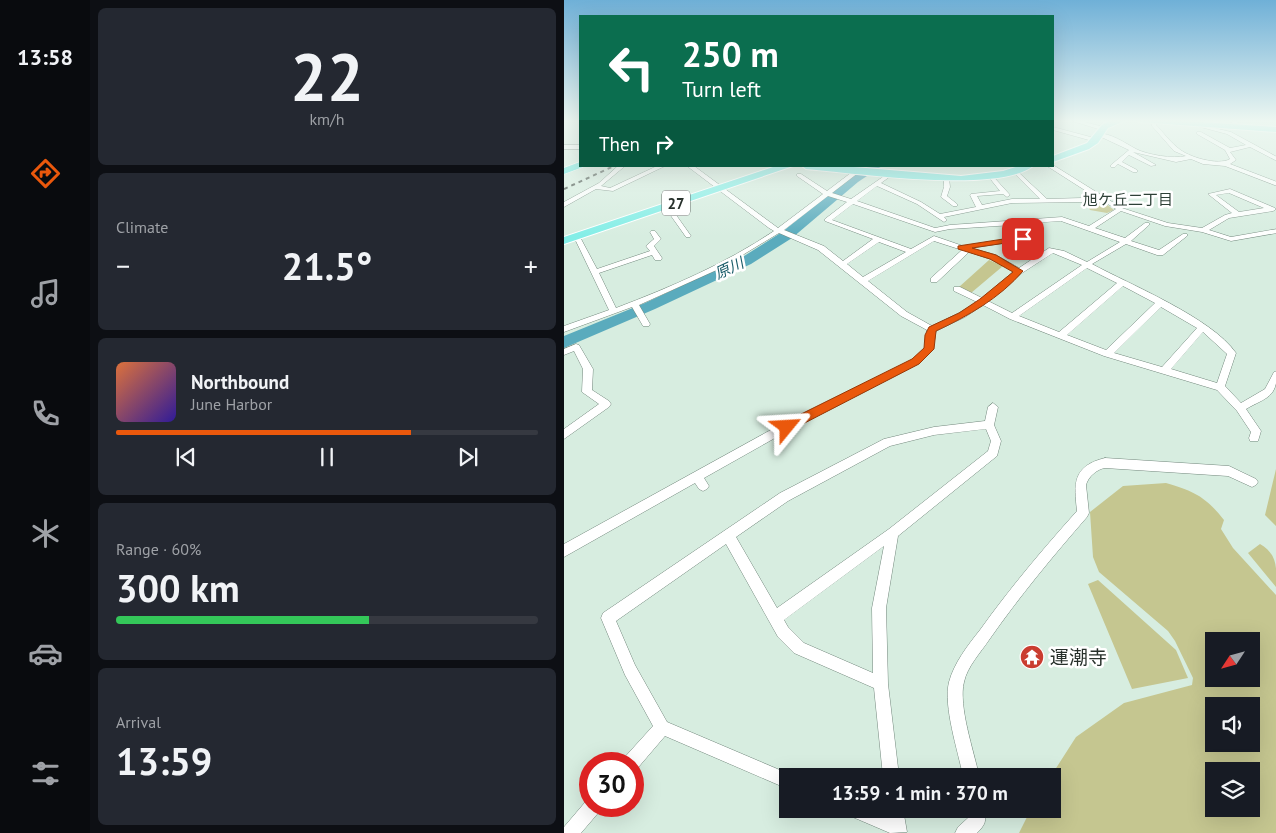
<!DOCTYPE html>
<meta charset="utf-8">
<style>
:root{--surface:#171b24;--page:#242831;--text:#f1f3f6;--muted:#9ea1a6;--line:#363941;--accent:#ea580c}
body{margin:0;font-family:"PT Sans","Noto Sans JP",sans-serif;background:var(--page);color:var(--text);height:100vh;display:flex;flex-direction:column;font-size:19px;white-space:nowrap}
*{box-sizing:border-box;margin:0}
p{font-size:16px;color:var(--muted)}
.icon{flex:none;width:28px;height:28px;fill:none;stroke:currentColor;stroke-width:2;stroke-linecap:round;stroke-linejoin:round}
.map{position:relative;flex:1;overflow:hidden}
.side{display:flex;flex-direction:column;gap:8px;padding:8px;background:#0d0f14;width:474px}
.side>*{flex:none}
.hud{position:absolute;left:15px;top:15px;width:475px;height:152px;border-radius:0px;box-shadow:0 5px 20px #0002;background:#0b6e4f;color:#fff;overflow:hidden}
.needle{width:32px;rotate:234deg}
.fabs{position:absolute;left:641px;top:632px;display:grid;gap:10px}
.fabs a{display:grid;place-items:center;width:55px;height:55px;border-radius:0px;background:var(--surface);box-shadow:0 5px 20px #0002;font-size:25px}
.speed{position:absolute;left:15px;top:752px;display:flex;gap:10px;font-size:25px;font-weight:700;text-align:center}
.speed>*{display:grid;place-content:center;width:65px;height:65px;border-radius:50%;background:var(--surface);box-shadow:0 5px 20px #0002;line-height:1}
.speed .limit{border:8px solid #d22;background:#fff;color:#111}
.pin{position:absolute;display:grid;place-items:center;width:42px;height:42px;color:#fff;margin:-21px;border-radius:10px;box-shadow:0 2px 8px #0006}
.me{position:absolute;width:55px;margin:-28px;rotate:63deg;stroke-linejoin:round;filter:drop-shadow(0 0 4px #0008)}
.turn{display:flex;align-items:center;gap:18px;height:105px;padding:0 20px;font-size:22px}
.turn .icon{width:65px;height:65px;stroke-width:2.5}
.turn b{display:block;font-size:35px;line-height:42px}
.then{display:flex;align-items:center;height:48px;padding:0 20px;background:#0003;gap:10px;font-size:19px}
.big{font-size:38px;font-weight:700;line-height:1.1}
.side .card{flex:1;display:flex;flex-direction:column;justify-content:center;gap:8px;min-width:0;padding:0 18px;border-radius:8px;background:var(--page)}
.side .dial{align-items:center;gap:0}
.dial b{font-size:65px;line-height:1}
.song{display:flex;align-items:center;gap:15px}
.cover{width:60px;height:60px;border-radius:8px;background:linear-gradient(135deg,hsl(20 70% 55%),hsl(250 70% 35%))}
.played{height:5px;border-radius:2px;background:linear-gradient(90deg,var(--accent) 70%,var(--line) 70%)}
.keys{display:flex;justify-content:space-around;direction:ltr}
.heat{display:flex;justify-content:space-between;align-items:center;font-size:28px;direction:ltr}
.charge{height:8px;border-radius:4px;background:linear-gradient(90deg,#34c759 60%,var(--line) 0)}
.trip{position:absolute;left:215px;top:768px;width:282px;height:50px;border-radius:0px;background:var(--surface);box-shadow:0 5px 20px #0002;font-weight:700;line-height:50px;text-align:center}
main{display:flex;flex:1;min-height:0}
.tab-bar{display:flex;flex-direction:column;width:90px;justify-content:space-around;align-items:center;background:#090b0e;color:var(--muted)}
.tab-bar .icon{width:35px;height:35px}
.tab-bar .on{color:var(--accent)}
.tab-bar b{font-size:22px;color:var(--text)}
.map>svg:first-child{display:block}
.green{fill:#c5c690;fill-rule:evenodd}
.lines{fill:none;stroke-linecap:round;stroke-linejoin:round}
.river{fill:#5aabbd;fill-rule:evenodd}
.minor-casing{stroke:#73887d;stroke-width:1}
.tertiary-casing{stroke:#73887d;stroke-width:2}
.primary-casing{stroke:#fff;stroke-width:2}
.trunk-casing{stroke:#fff;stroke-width:1}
.minor{fill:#fff;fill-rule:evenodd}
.tertiary{fill:#fff;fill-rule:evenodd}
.primary{fill:#83eee7;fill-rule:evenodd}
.trunk{fill:#5ae8df;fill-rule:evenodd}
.rail{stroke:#3f4943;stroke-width:2;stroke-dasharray:4 4;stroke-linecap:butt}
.route{fill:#ea580c;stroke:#983908}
.labels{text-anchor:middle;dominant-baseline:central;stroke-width:5;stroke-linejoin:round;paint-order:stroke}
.far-neighbourhood-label{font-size:15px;fill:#2e4037;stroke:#fff}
.shield{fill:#fff;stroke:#686e6b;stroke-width:1}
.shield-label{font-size:15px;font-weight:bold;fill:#27302b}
.far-water-label{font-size:15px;font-style:italic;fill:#185b68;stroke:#fff}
.near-poi-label{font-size:19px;fill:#27302b;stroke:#fff;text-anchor:start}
</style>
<main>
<nav class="tab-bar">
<b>13:58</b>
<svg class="icon on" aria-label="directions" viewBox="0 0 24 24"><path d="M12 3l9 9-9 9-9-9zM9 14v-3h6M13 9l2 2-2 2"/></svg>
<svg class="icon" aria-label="music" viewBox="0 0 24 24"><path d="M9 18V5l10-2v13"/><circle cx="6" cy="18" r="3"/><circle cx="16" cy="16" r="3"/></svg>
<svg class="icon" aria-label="phone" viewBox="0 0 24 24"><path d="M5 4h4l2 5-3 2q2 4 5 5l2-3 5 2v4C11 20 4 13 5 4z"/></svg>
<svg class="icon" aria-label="climate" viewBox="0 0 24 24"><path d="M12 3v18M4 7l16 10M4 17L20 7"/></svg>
<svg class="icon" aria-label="car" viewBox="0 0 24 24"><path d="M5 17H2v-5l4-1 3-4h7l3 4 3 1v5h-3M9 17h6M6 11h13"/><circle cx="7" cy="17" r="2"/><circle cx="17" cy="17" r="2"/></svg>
<svg class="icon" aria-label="filters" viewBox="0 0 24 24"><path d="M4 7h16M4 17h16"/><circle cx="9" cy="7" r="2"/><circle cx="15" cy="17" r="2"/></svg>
</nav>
<section class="side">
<div class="card dial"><b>22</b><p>km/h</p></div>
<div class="card"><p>Climate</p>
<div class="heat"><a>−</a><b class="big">21.5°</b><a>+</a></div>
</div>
<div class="card">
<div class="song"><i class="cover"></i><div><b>Northbound</b><p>June Harbor</p></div></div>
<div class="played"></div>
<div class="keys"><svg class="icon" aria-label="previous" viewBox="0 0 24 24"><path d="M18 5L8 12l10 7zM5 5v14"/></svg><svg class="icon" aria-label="pause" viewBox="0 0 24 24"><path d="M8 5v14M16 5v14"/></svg><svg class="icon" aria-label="next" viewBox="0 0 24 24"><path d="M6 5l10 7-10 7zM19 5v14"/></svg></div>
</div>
<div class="card"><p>Range · 60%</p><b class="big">300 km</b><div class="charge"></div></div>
<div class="card"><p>Arrival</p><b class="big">13:59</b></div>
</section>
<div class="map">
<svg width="713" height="833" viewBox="0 0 713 833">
<rect width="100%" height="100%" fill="#d7ede0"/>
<path class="green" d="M532 198 536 199 550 210 543 213 526 210 521 201Z
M425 260 439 266 407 293 395 287Z
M712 469V526L701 515Z
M602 483C630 491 642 497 660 520L657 529 669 548 712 595V833H455L467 809H489L487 776 512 737 560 703 628 685 629 678 611 641 604 631 535 572 529 557 526 512 559 486ZM688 641V679H650V641ZM688 706V744H650V706ZM688 771V809H650V771Z
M696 544C713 554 713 567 712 587L684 553Z
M534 580 612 650 624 678 568 689 524 584Z"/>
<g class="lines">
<path class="river" d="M305 166H318L294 182 228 238 187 264 91 309 0 348V336L81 303 177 258 218 232 286 178Z"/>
<g class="minor-casing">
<path id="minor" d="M505 120H512L536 126 541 120H546L537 132 534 129Z
M587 120H591L592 125C599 132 606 142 614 148 624 157 654 166 666 159L661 150 633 134V132H637L666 148 682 145 663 134 629 125V123L667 132 713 157V161L686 147 666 152 672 160 666 164 713 182V186L661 166 639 164 627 159 612 162 569 152 592 165 587 166 565 155 558 162 573 170V172H569L554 164 551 167H547V165L565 150 533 135V133C547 133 561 143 572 149 584 155 609 159 622 156L610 151 588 126Z
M665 120H670L680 128 676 129Z
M489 127 534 139 535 140 532 142 489 130Z
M489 165 558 208 604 223 638 228 661 215 668 213 644 194 666 189 711 208V210L709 211 665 218 645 230 667 237 713 229V233L667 241 638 232 601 226 557 211 531 228 561 238 581 223H585V225L567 241 595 250 619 234H623V236L599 255H593L562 244 528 264C567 285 648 318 672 353L661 386 677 403 701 389 710 372 713 371C713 398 703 397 682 409L697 431 694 441H686L685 438 687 432 673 411 653 390 540 356 446 319 419 305 401 317 372 331 369 349 354 364 211 438 140 478 145 486 143 489 139 491 135 489 131 483 0 557V544L203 432 348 360 361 348 363 330 337 316 254 250 215 233 157 268 75 305 86 324 85 326H79L68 307 0 332V326L45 310 10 237 11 236 16 237 33 269 86 251 82 246 90 239 86 232 87 231H91L97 239 90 246 98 258 97 260H91L88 255 35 273 52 308C107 287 161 264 210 231L205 228 123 166H130L214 228 259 194 233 176V174H237L263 191 296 166H303L268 193 287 199 326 172 329 174 328 175 317 183 357 202 376 214 412 207 406 195 407 194 436 191 424 176 427 174 446 195 443 197 439 194 413 196 418 205 448 199H476L449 172V170L451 169 483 199 518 198 530 196 483 166ZM313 186 353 204 380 222 383 220 380 217 448 203 518 202 534 198 552 209 525 226 498 217 386 225 371 228 293 201ZM665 193 700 208 675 212 652 195ZM264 196 283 202 261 219V221L309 239 279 261 260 246 220 230ZM289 204 371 232 386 229 449 225 455 238 399 246 370 236 347 249 268 220ZM497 221 556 242 523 262 500 251 485 248 455 268 432 255 407 248 461 240 462 239 455 224ZM370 241 398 250 367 278V282H373L405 252 426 259 450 271 418 298 396 287H390V291L413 302 395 313 368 326 343 312 304 281ZM315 242 342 252 299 277 283 264ZM489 253 518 265 448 313 424 301 458 273ZM523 268 553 283 495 332 455 316ZM559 286 591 303 542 350 503 335ZM597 307 633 328 598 367 550 353ZM639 332 663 354 653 383 607 369Z
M54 166H61L37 186 46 188 93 166H101L49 191 32 189 0 207V202L35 183Z
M380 177 385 178 386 187 383 196 393 204V206H389L377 197 380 187Z
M101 205H105L127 236 126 237H122L100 206Z
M12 344 15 345 29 369 28 390 45 401 47 404 45 407 0 439V429L35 404 18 392 19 369 10 351 0 355V349Z
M429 403 434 407 430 425 437 441 433 456 334 536 322 608 324 684 335 776H319L310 688 230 653 214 637 162 544 52 621 71 665 103 722 230 776H224V789L101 736 72 770 69 771V764H58L60 758 89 726 61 675 37 618 39 613 216 493 320 439 370 427 421 421 424 407ZM422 429 427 441 424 451 325 529 213 608 172 537 224 501 326 446 370 435ZM320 546 308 608 309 673 240 643 224 627 220 620Z
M541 458 665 466 692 479 694 482 692 485 688 487 664 476 541 468C533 469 524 477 522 485L525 513 523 517C489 556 455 597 425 640 417 652 403 667 400 682 394 706 410 751 415 776H399C394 751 379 706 385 682 390 663 404 645 416 630 446 588 479 549 513 511 510 484 508 466 541 458Z
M26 799V806H37L35 812 17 833H0V827L23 800Z
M282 809H310L323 814V809H339L343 832 326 833 284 815Z
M404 809H420C423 821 421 825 413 833H391L394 827 405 817Z"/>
</g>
<g class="tertiary-casing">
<path id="tertiary" d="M0 145H16V149H0Z"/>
</g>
<g class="primary-casing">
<path id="primary" d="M547 120H563L544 128 534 143 525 149 489 162V156L523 143 538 125Z
M572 120H608L713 127V132L576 122Z
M212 166H229L0 244V237Z
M238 166H278L397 176 439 171 455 166H469C434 194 290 173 242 169Z"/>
</g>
<g class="trunk-casing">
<path id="trunk" d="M16 162V166L19 167 0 174V168Z"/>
</g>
<use href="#minor" class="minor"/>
<use href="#tertiary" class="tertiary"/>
<use href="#primary" class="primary"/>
<use href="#trunk" class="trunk"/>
<path class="rail" d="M0 189 50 166"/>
</g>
<linearGradient id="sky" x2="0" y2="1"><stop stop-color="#6fb0d7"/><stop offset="0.51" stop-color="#edf7f1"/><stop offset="1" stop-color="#edf7f1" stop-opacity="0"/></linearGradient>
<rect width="713" height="237" fill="url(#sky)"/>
<path class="route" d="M459 236 462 237V240L408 248 432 255 459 271C436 298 404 316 372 331L370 349 355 364 227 430H219L217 427 219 423 348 359 360 348 361 335 365 327 395 313 416 299 449 272 426 259 394 249V246Z"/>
<defs>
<g id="temple-disc" transform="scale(1.25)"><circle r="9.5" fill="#ca3d30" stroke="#fff"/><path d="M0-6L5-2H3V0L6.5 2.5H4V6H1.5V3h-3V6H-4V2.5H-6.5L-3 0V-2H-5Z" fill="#fff"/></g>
</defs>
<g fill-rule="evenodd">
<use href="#temple-disc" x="468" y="657"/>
</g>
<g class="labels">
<g class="far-neighbourhood-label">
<text x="564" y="199">旭ケ丘二丁目</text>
</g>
<rect class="shield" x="98" y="190.5" width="28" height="25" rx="4"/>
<g class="shield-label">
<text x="112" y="203">27</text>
</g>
<g class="far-water-label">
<text transform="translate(165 268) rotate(-25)">原川</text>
</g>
<g class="near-poi-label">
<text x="486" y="657">運潮寺</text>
</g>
</g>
</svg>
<div class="fabs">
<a><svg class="needle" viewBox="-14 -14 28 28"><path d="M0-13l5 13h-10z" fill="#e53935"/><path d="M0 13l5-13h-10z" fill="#9ea1a6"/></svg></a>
<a><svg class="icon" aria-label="sound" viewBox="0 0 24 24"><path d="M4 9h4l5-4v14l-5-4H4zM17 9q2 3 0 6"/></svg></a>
<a><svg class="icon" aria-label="layers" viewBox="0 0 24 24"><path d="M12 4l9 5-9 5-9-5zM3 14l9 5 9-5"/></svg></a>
</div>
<div class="speed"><div class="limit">30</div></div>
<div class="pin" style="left:459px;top:239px;background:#d93025"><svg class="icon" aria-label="arrive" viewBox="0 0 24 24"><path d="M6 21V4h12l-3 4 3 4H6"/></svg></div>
<svg class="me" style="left:223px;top:427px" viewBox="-20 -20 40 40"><path d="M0-17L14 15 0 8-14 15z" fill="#ea580c" stroke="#fff" stroke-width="4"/></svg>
<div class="trip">13:59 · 1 min · 370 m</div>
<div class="hud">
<div class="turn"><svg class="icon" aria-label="left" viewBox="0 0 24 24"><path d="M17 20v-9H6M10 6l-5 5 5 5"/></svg><div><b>250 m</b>Turn left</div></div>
<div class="then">Then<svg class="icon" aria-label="right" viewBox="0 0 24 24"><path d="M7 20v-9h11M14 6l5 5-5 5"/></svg></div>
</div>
</div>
</main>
